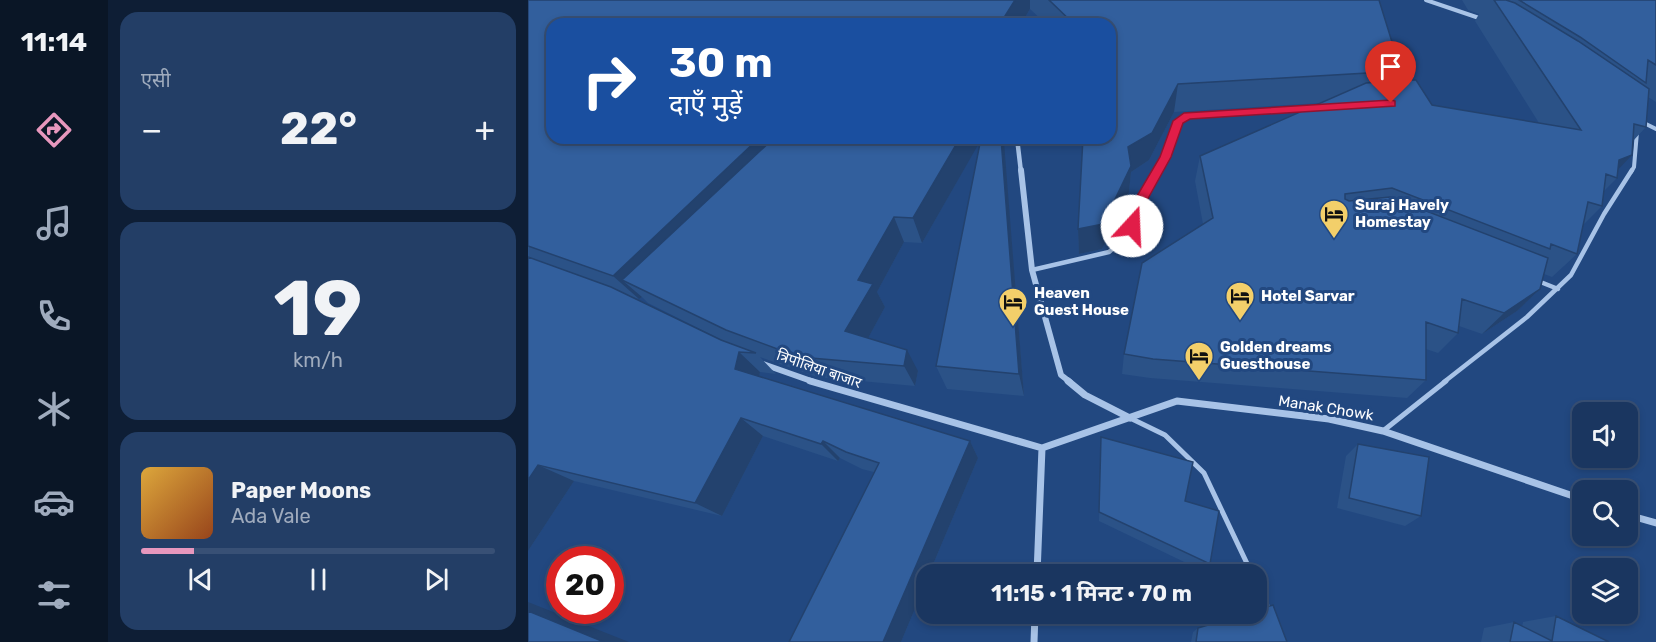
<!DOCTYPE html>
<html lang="hi">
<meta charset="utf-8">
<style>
:root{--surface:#1a3660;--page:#233e66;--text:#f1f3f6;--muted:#9fabbd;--line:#385075;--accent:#e797bd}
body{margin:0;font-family:Rubik,"Noto Sans Devanagari",sans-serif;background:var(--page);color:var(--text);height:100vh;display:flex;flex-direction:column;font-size:22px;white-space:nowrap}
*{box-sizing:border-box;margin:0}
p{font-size:20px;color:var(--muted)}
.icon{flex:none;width:33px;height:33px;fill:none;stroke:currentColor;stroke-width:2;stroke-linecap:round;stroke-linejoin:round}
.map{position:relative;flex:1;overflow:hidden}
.details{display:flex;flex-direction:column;gap:12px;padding:12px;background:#0e1e35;width:420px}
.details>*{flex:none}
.banner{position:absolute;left:18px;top:18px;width:570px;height:126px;border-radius:18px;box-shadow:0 3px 9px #0003,0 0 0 2px var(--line);background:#1a4fa0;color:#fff;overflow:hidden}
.tools{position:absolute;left:1044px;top:402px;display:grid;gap:12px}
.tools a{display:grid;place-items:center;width:66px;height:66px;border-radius:12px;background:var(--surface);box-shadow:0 3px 9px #0003,0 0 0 2px var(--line);font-size:30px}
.speed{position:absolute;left:18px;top:546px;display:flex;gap:12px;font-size:30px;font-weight:700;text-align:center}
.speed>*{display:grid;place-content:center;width:78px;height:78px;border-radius:50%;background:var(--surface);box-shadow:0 3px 9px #0003,0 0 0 2px var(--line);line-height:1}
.speed .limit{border:9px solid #d22;background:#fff;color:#111}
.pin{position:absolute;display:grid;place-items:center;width:51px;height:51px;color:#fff;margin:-62px -26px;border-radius:50% 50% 50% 0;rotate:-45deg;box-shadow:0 0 6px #0007}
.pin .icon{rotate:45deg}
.me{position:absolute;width:66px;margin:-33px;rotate:20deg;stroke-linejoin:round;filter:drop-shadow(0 0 4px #0008)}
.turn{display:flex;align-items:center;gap:21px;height:126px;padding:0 24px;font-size:27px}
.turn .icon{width:78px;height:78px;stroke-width:2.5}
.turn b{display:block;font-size:42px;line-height:51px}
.big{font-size:45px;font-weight:700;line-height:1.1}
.details .widget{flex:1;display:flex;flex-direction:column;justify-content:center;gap:9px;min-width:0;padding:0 21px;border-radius:18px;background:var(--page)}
.details .dial{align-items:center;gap:0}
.dial b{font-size:78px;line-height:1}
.song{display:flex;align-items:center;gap:18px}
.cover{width:72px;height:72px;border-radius:9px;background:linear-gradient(135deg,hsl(40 70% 55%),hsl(20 70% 35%))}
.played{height:6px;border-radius:3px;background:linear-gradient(90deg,var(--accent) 15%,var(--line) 15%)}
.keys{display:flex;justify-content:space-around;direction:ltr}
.heat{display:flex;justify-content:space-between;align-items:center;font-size:33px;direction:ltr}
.trip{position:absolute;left:388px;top:564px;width:351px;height:60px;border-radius:18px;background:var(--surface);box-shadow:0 3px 9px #0003,0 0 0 2px var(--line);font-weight:700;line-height:60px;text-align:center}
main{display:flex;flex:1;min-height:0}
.dock{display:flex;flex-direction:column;width:108px;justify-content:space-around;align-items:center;background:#0a1626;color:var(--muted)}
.dock .icon{width:42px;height:42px}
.dock .current{color:var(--accent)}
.dock b{font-size:27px;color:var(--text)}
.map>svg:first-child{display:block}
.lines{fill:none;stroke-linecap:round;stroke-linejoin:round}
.service-far2{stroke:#a8c3e7;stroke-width:4}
.service-far1{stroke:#a8c3e7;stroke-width:4.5}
.service{stroke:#a8c3e7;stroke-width:5}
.minor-far2{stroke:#a8c3e7;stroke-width:4.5}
.minor-far1{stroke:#a8c3e7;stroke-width:6}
.minor{stroke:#a8c3e7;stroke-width:7}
.wall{fill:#2b5287;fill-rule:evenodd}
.shaded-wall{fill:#23426e}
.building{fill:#325f9d;stroke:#23426e;stroke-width:1.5}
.route{fill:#e11d48;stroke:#92132f;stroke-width:1.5}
.labels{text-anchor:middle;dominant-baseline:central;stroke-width:6;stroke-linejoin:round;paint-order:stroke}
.poi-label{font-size:15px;font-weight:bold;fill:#fff;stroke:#224880;text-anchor:start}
.street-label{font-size:15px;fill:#fff;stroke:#224880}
</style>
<main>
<nav class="dock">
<b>11:14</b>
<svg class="icon current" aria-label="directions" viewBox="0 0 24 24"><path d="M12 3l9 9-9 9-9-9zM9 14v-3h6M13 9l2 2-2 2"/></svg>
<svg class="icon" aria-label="music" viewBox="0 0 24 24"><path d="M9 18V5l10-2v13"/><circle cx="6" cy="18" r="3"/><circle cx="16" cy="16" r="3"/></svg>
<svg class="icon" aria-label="phone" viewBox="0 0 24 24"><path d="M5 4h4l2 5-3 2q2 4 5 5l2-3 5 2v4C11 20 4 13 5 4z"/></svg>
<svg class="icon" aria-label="climate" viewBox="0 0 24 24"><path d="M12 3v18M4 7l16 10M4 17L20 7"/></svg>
<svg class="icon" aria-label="car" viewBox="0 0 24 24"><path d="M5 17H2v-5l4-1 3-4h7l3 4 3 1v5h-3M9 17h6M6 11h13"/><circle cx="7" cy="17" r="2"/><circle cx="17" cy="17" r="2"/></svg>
<svg class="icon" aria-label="filters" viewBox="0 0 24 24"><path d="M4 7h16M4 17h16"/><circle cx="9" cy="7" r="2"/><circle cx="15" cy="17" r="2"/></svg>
</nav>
<section class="details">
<div class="widget"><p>एसी</p>
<div class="heat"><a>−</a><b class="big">22°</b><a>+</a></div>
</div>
<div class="widget dial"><b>19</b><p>km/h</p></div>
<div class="widget">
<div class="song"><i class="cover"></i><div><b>Paper Moons</b><p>Ada Vale</p></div></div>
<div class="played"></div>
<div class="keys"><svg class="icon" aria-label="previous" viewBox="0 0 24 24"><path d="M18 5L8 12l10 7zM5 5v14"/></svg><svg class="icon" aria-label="pause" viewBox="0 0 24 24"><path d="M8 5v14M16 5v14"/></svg><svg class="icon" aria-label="next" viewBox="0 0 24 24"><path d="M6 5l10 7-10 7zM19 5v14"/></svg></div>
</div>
</section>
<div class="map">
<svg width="1128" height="642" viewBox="0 0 1128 642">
<rect width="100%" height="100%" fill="#224880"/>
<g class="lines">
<path class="service-far2" d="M898 0 954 19
M1114 122 1128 129
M629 172 651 121 660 116 783 109
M1103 172 1106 167 1109 132"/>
<path class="service-far1" d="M504 270 581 252 600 236 606 213 630 170
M1010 281 1030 289
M916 382 999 317 1043 275 1076 214 1104 170"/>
<path class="service" d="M602 418 637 435 676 473 724 574
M855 431 918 381
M729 585 741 610"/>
<path class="minor-far2" d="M489 138 493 172"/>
<path class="minor-far1" d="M493 170 504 270 533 375 542 382
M235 364 286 382"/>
<path class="minor" d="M282 381 514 448 649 401 801 419 855 431 1054 499
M540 381 557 395 602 418
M1100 515 1128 523
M509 574 514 448
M506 642 507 614"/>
</g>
<path class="wall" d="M0 0H851L873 71 868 81 904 105 1011 123 947 21 951 14 940 10 934 0H1128V102L1120 97 1118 127 1105 141 1090 170 1089 178 1076 191 1074 206 1055 225 1049 254 1024 277 1016 274 1012 289 989 311 954 334 931 326 930 333 910 353 898 349V380L879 398 622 378 594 374 596 354 675 224 667 181 672 156 793 103 646 112 621 160 603 172 601 192 574 249 551 254 550 229 582 24H518L502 9 493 24H24L475 138 496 396 419 389 408 366 453 139 394 243 376 242 349 292 357 307 340 338 390 371 387 386 289 377 232 357 248 374 232 372 231 376 442 441 450 458 401 574H399V580L373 642H261L346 472 334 469 312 458 310 461 235 436 194 516 46 481 0 551ZM101 296 111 299 114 297 120 303 202 344 193 340Z
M573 437 657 501 682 564 675 571 571 521Z
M830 444 893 516 877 526 809 508 818 456Z
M1028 616 1081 642H953L956 628 986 622 994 627 995 622Z
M670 628 759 642H663L665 632Z"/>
<path class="shaded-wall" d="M487 0H502V9L493 24H472Z
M650 84 646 112 621 160 603 172 601 192 574 249 551 254 550 229 600 147Z
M231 138H275L94 280 114 297 111 299 85 276Z
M432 138H454L394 243 385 218Z
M473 138H475L476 142 496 396 491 374Z
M1104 155 1084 176 1091 160Z
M366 217 376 242 349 292 357 307 332 353 317 331 330 280Z
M1012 289 989 311 954 334 976 313Z
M379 350 390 371 387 386 376 366Z
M211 352 232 372 229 389 207 369Z
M213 418 235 436 194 516 167 503Z
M295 441 312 458 310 461 293 444Z
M442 441 450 458 401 574H399V580L373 642H355Z
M10 465 46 481 0 551V480Z
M0 602 101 642H76L0 611Z"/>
<path class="building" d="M0 0H487L472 24H24V138H231L85 276 0 246Z
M521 0H851L873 71 650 84 624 133 600 147 603 166 575 224 550 229 555 138H582V24H546Z
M966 0H978L987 3 1050 41 1121 89 1118 127 1106 124 1104 155 1091 160 1089 178 1078 174 1074 206 1060 202 1049 254 1023 244 1022 249 864 188 817 194V199L821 201 862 197 1020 258 1012 289 976 313 934 299 930 333 898 322V380L625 359 596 354 614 263 685 218 672 156 838 83 878 80H888L904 105 1053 130Z
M991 0H1128V65L1120 60 1118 83 1052 37Z
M246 138H432L385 218 366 217 330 280 345 284 317 331 379 350 376 366 271 357 198 330 94 280Z
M453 138H473L491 374 408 366Z
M0 257 83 287 193 340 228 353 211 352 207 369 442 441 355 642H261L351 463 318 452 295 441 293 444 213 418 167 503 10 465 0 480Z
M573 437 665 462 657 501 691 511 682 564 571 512Z
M830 444 901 457 893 516 821 498Z
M745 605 759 642H668L670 628 717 614H729V610Z
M0 611 76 642H0Z
M1028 616 1081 642H982L986 622 1024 641Z"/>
<path class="route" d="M863 100 867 101V106L662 119 655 123 643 157 612 213 609 229H600L599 213 632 157 645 121 656 113Z"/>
<defs>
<g id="hotel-pin" transform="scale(1.5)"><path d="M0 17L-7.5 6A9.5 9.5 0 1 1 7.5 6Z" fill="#f3cf6a" stroke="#224880"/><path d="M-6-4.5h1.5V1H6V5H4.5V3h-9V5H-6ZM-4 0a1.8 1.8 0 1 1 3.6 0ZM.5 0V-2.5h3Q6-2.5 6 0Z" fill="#111"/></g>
</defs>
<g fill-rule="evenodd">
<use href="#hotel-pin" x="806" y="214"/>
<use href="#hotel-pin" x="712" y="296"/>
<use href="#hotel-pin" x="485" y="302"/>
<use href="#hotel-pin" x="671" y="356"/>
</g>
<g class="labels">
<g class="poi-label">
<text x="827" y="205">Suraj Havely<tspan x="827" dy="17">Homestay</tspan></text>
<text x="506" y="293">Heaven<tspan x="506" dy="17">Guest House</tspan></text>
<text x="733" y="296">Hotel Sarvar</text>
<text x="692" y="347">Golden dreams<tspan x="692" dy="17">Guesthouse</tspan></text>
</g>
<g class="street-label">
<text transform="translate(291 369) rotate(19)">त्रिपोलिया बाजार</text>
<text transform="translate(798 408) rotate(9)">Manak Chowk</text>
</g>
</g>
</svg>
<div class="tools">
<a><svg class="icon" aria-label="sound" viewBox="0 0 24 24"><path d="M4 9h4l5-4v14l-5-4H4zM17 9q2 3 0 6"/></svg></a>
<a><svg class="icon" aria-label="search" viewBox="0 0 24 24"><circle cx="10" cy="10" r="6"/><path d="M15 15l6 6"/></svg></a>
<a><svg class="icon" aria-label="layers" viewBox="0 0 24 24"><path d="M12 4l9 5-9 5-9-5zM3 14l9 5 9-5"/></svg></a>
</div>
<div class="speed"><div class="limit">20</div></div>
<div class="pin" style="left:863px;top:103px;background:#d93025"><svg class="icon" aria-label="arrive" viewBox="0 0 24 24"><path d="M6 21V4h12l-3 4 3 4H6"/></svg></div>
<svg class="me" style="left:604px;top:226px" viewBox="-20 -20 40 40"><circle r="19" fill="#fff"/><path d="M0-13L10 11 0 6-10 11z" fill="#e11d48"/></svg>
<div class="trip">11:15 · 1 मिनट · 70 m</div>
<div class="banner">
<div class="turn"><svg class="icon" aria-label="right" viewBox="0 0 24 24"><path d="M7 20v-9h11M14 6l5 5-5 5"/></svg><div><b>30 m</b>दाएँ मुड़ें</div></div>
</div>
</div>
</main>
